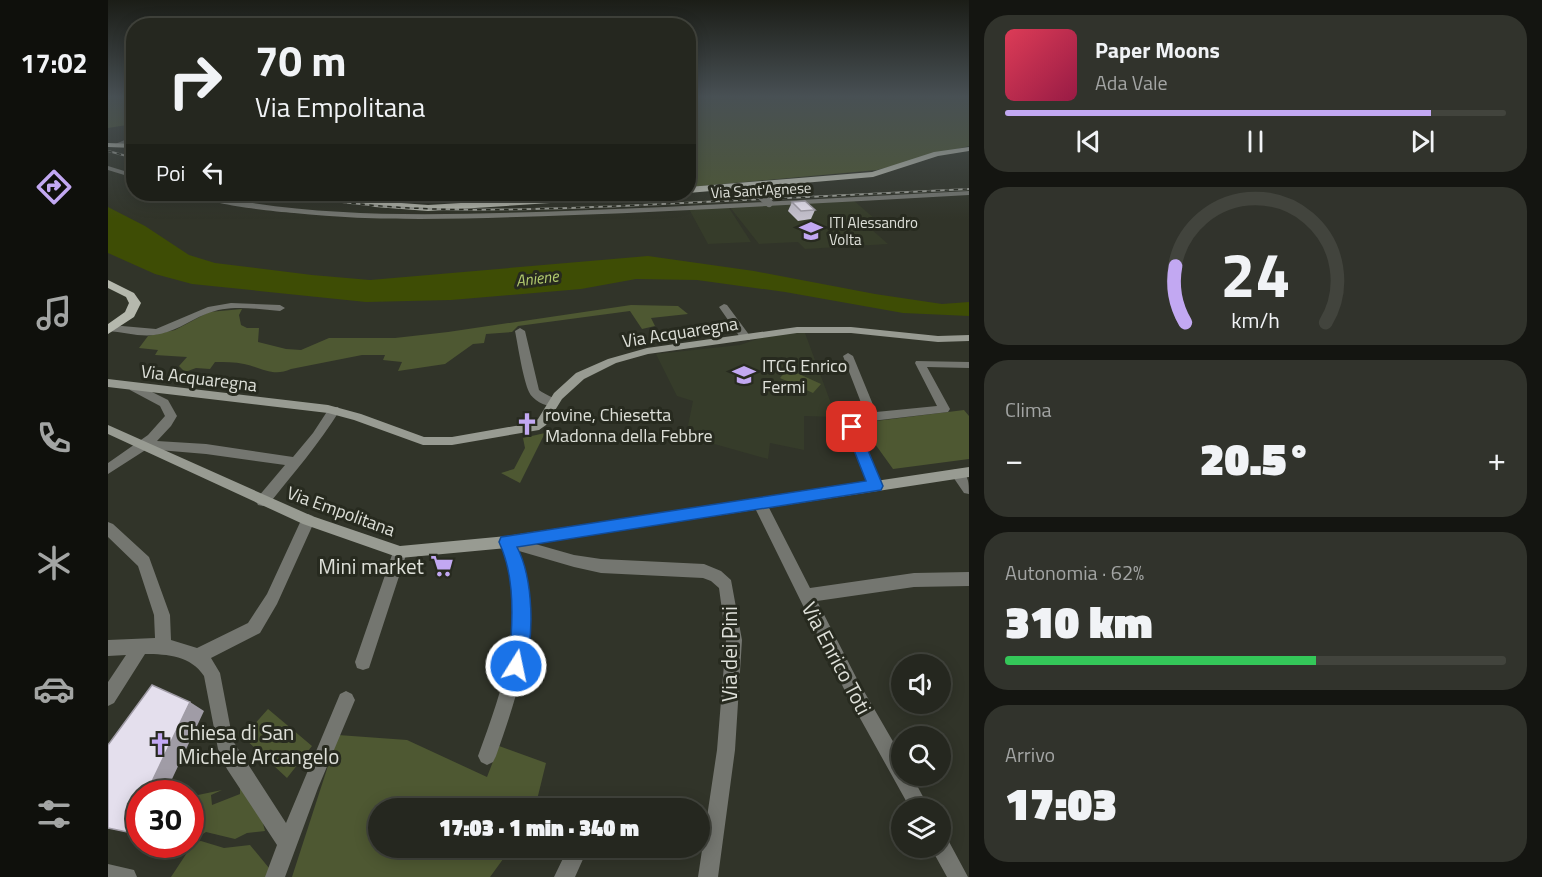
<!DOCTYPE html>
<html lang="it">
<meta charset="utf-8">
<style>
:root{--surface:#25271f;--page:#31332c;--text:#f1f3f6;--muted:#a3a5a4;--line:#42443d;--accent:#c2a8f2}
body{margin:0;font-family:"Titillium Web",sans-serif;background:var(--page);color:var(--text);height:100vh;display:flex;flex-direction:column;font-size:22px;white-space:nowrap}
*{box-sizing:border-box;margin:0}
p{font-size:20px;color:var(--muted)}
.icon{flex:none;width:33px;height:33px;fill:none;stroke:currentColor;stroke-width:2;stroke-linecap:round;stroke-linejoin:round}
.map{position:relative;flex:1;overflow:hidden}
.panel{display:flex;flex-direction:column;gap:15px;padding:15px;background:#141511;width:573px}
.panel>*{flex:none}
.banner{position:absolute;left:18px;top:18px;width:570px;height:183px;border-radius:24px;box-shadow:0 3px 15px #0003,0 0 0 2px var(--line);background:#25271f;color:var(--text);overflow:hidden}
.controls{position:absolute;left:783px;top:654px;display:grid;gap:12px}
.controls a{display:grid;place-items:center;width:60px;height:60px;border-radius:50%;background:var(--surface);box-shadow:0 3px 15px #0003,0 0 0 2px var(--line);font-size:30px}
.speed{position:absolute;left:18px;top:780px;display:flex;gap:12px;font-size:30px;font-weight:700;text-align:center}
.speed>*{display:grid;place-content:center;width:78px;height:78px;border-radius:50%;background:var(--surface);box-shadow:0 3px 15px #0003,0 0 0 2px var(--line);line-height:1}
.speed .limit{border:9px solid #d22;background:#fff;color:#111}
.pin{position:absolute;display:grid;place-items:center;width:51px;height:51px;color:#fff;margin:-26px;border-radius:12px;box-shadow:0 3px 9px #0006}
.me{position:absolute;width:66px;margin:-33px;rotate:10deg;stroke-linejoin:round;filter:drop-shadow(0 0 4px #0008)}
.turn{display:flex;align-items:center;gap:21px;height:126px;padding:0 30px;font-size:27px}
.turn .icon{width:78px;height:78px;stroke-width:2.5}
.turn b{display:block;font-size:42px;line-height:51px}
.then{display:flex;align-items:center;height:57px;padding:0 30px;background:#0003;gap:12px;font-size:22px}
.big{font-size:45px;font-weight:800;line-height:1.1}
.panel .widget{flex:1;display:flex;flex-direction:column;justify-content:center;gap:9px;min-width:0;padding:0 21px;border-radius:24px;background:var(--page)}
.panel .dial{align-items:center;gap:0}
.dial svg{height:156px;overflow:visible;fill:none;stroke:var(--line);stroke-width:7;stroke-linecap:round;text-anchor:middle}
.dial text{fill:var(--text);stroke:none}
.song{display:flex;align-items:center;gap:18px}
.cover{width:72px;height:72px;border-radius:9px;background:linear-gradient(135deg,hsl(350 70% 55%),hsl(340 70% 35%))}
.played{height:6px;border-radius:3px;background:linear-gradient(90deg,var(--accent) 85%,var(--line) 85%)}
.keys{display:flex;justify-content:space-around;direction:ltr}
.heat{display:flex;justify-content:space-between;align-items:center;font-size:33px;direction:ltr}
.charge{height:9px;border-radius:4px;background:linear-gradient(90deg,#34c759 62%,var(--line) 0)}
.trip{position:absolute;left:260px;top:798px;width:342px;height:60px;border-radius:30px;background:var(--surface);box-shadow:0 3px 15px #0003,0 0 0 2px var(--line);font-weight:800;line-height:60px;text-align:center}
main{display:flex;flex:1;min-height:0}
.tab-bar{display:flex;flex-direction:column;width:108px;justify-content:space-around;align-items:center;background:#0f100c;color:var(--muted)}
.tab-bar .icon{width:42px;height:42px}
.tab-bar .active{color:var(--accent)}
.tab-bar b{font-size:27px;color:var(--text)}
.map>svg:first-child{display:block}
.built{fill:#363c2a}
.green{fill:#4e5832}
.water{fill:#3e4d05}
.lines{fill:none;stroke-linecap:round;stroke-linejoin:round}
.street{fill:#747670;fill-rule:evenodd}
.secondary{fill:#989b92;fill-rule:evenodd}
.primary{fill:#b5b8ad;fill-rule:evenodd}
.rail-casing{stroke:#9d9f97;stroke-width:2}
.rail{stroke:#272a1f;stroke-width:1.5;stroke-dasharray:4.5;stroke-linecap:butt}
.street-bridge{stroke:#747670;stroke-width:8}
.wall{fill:#c4c0cc}
.shaded-wall{fill:#a09ca6}
.building{fill:#e4dfed;stroke:#a09ca6;stroke-width:1.5}
.route{fill:#1a73e8;stroke:#114b97;stroke-width:1.5}
.labels{text-anchor:middle;dominant-baseline:central;stroke-width:6;stroke-linejoin:round;paint-order:stroke}
.far-street-label{font-size:15px;fill:#dee0d9;stroke:#272a1f}
.far-poi-label{font-size:15px;fill:#dee0d9;stroke:#272a1f;text-anchor:start}
.far-water-label{font-size:16px;font-style:italic;fill:#b2cb6f;stroke:#272a1f}
.street-label{font-size:18px;fill:#dee0d9;stroke:#272a1f}
.poi-label{font-size:18px;fill:#dee0d9;stroke:#272a1f;text-anchor:start}
.near-poi-label{font-size:21px;fill:#dee0d9;stroke:#272a1f;text-anchor:end}
.near-street-label{font-size:21px;fill:#dee0d9;stroke:#272a1f}
</style>
<main>
<nav class="tab-bar">
<b>17:02</b>
<svg class="icon active" aria-label="directions" viewBox="0 0 24 24"><path d="M12 3l9 9-9 9-9-9zM9 14v-3h6M13 9l2 2-2 2"/></svg>
<svg class="icon" aria-label="music" viewBox="0 0 24 24"><path d="M9 18V5l10-2v13"/><circle cx="6" cy="18" r="3"/><circle cx="16" cy="16" r="3"/></svg>
<svg class="icon" aria-label="phone" viewBox="0 0 24 24"><path d="M5 4h4l2 5-3 2q2 4 5 5l2-3 5 2v4C11 20 4 13 5 4z"/></svg>
<svg class="icon" aria-label="climate" viewBox="0 0 24 24"><path d="M12 3v18M4 7l16 10M4 17L20 7"/></svg>
<svg class="icon" aria-label="car" viewBox="0 0 24 24"><path d="M5 17H2v-5l4-1 3-4h7l3 4 3 1v5h-3M9 17h6M6 11h13"/><circle cx="7" cy="17" r="2"/><circle cx="17" cy="17" r="2"/></svg>
<svg class="icon" aria-label="filters" viewBox="0 0 24 24"><path d="M4 7h16M4 17h16"/><circle cx="9" cy="7" r="2"/><circle cx="15" cy="17" r="2"/></svg>
</nav>
<div class="map">
<svg width="861" height="877" viewBox="0 0 861 877">
<rect width="100%" height="100%" fill="#313429"/>
<path class="built" d="M744 199 767 219 754 221 780 244 697 249 690 242 651 244 621 206Z
M621 208 643 242 600 244 581 209Z
M679 333H697L728 417 696 416V450L662 443 660 459 578 436 585 401 569 396 548 354 632 345 655 337Z"/>
<path class="green" d="M0 96H25V124L0 128Z
M581 96H861V146L769 170 581 187Z
M523 305 570 306 580 314 543 318 547 326 534 329 522 311 410 326 404 332 378 334 376 343 365 344 337 364 290 371 294 362 275 360 277 355H254L183 369C165 377 155 368 136 364 127 362 116 362 107 362L102 369 88 368 77 372 71 366 79 357 47 355 50 350 31 348 40 336 67 330 101 312 134 309 131 315 133 325 139 328H151L150 342 178 349 193 350 221 338H287L340 332Z
M680 369 713 384 705 393 672 378Z
M856 410 861 416V459L785 469 752 423Z
M437 433 412 483 393 473 406 469 417 448 415 438Z
M160 709 204 746 179 778 135 737Z
M230 735 299 740 379 777 391 746 438 763 427 808H270V848H403L382 877H184Z
M132 785 152 812 157 831 139 833 127 839 98 832 83 841 82 815 90 795 114 790 103 795 104 805 132 794Z
M93 841 116 848 142 845 161 868 158 877H63L86 842Z"/>
<path class="water" d="M0 207 37 226 81 255 107 263 204 275 262 280 540 256 646 271 767 294 834 304 861 302V316L795 313 677 292 589 280 528 279 473 289 343 300 258 302 84 284 47 274 0 253Z"/>
<g class="lines">
<path class="street" d="M26 136V140L8 147 5 145Z
M0 166 26 174V178L0 170Z
M637 183H641L656 194V198H650L637 185Z
M861 191V195C730 202 598 210 467 215 374 218 280 223 186 213 163 211 102 205 84 194H95C214 220 336 215 457 211 592 206 726 198 861 191Z
M123 303 172 305 177 308 172 311C148 309 121 304 98 314 80 321 66 333 46 335 32 337 15 332 0 331V327L14 326 48 329 100 307Z
M616 304 619 305 642 336V340H634L611 307Z
M412 328 417 331 431 390C437 395 447 397 451 403L449 406C440 408 425 401 421 392 415 379 410 346 407 331Z
M740 353 745 356 768 412 829 406 807 363 808 361 861 362V368L819 367 842 409 840 412 755 422 750 425 774 486 773 490 768 491 763 490 762 486 738 424 748 415 757 413 735 356Z
M26 383 60 400 69 416 63 426 49 441 98 444 185 457 205 433 222 407H230L232 410C211 444 185 474 160 505L155 506 150 505 148 501 150 497 177 465 98 454 39 449 0 474V463L40 435 57 416 52 406 22 390 21 387 22 384Z
M849 469C861 473 861 483 861 494L856 493 843 474 845 470Z
M652 499 657 500 702 588 806 573 861 572V586L806 587 709 601 750 681 794 757V776H804L821 808H802L738 693 645 504 647 500Z
M200 514 205 516 207 520 169 604 152 633 103 658 112 673 125 741 178 823 232 694 238 691 244 694 247 700 210 788 177 877H157L169 845 119 769 110 749 96 676C83 656 60 654 37 654L6 703 0 706V682L18 655 0 656V640L47 638 46 615 30 566 0 537V522L5 524 41 557 62 615 63 640 89 648 140 623 159 594 195 516Z
M399 536 466 555 493 559 596 564 613 571 623 580 634 640 627 750 610 877H590L609 750 618 640 611 588 603 581 595 578 493 573 466 567 411 551C437 617 410 693 388 756L385 762 379 765 373 762 370 756C394 690 424 610 392 542L394 538Z
M292 546 297 548 299 552 263 662 261 668 255 670 249 668 247 662 285 552 287 548Z
M832 835 839 838 860 877H839L823 848H832Z
M460 848H480L467 877H446Z
M0 864 26 870 29 877H0Z"/>
<path class="secondary" d="M689 327H743L830 336 861 335V341L830 342 743 333H689L540 354 508 363 476 379 454 399 438 425 431 430 344 445H315L246 420 220 413 0 387V379L220 405 253 414 316 437H344L424 423 430 419 446 393 468 373 500 359 539 348Z
M0 425 204 516 292 546 399 536 861 467V477L399 548 292 558 195 524 0 434Z"/>
<path class="primary" d="M0 143 26 144V148L0 147Z
M861 147V151L830 156 765 177 580 193V187L764 172 826 152Z
M222 194H235L267 201 320 205 501 194H538L534 197 320 211 267 207Z
M0 280 26 293 33 303 26 317 0 334V324L17 312 21 303 18 297 0 288Z"/>
<g class="rail-casing">
<path id="rail" d="M0 151 26 158
M181 194C300 216 414 210 534 205 643 200 752 195 861 189"/>
</g>
<use href="#rail" class="rail"/>
<path class="street-bridge" d="M653 196 661 203"/>
</g>
<path class="wall" d="M684 202 707 210 703 219 690 221 680 211Z"/>
<path class="shaded-wall" d="M82 702 96 711 57 794H38Z
M32 806V835L19 832Z"/>
<path class="building" d="M697 201 707 210 693 211 684 202Z
M44 685 82 702 38 794H32V806L19 832 0 828V745Z"/>
<linearGradient id="sky" x2="0" y2="1"><stop stop-color="#1b1d17"/><stop offset="0.44" stop-color="#485054"/><stop offset="1" stop-color="#485054" stop-opacity="0"/></linearGradient>
<rect width="861" height="219" fill="url(#sky)"/>
<path class="route" d="M744 422 750 427 775 486 773 490 409 547C425 578 428 639 414 672L408 675 401 672C397 662 403 651 403 640 405 606 405 572 391 542L393 537 758 481 737 427Z"/>
<defs>
<g id="school-bare" transform="scale(1.8)"><path d="M0-5L7-2L0 1L-7-2ZM-4 1L0 2.5L4 1V4Q0 6-4 4Z" fill="#c2a8f2" stroke="#272a1f" stroke-width="2.5" paint-order="stroke"/></g>
<g id="church-bare" transform="scale(1.8)"><path d="M-1.2-6h2.4v3.5h3.3v2.4h-3.3V6h-2.4V-.1h-3.3v-2.4h3.3Z" fill="#c2a8f2" stroke="#272a1f" stroke-width="2.5" paint-order="stroke"/></g>
<g id="supermarket-bare" transform="scale(1.8)"><path d="M-6-5.5h2.5l.6 2H6L4.5 2H-2.5L-4.4-4H-6ZM-1.5 3.2a1.3 1.3 0 1 0 .1 0ZM3 3.2a1.3 1.3 0 1 0 .1 0Z" fill="#c2a8f2" stroke="#272a1f" stroke-width="2.5" paint-order="stroke"/></g>
</defs>
<g fill-rule="evenodd">
<use href="#school-bare" x="703" y="231"/>
<use href="#school-bare" x="636" y="375"/>
<use href="#church-bare" x="419" y="424"/>
<use href="#supermarket-bare" x="334" y="566"/>
<use href="#church-bare" x="52" y="744"/>
</g>
<g class="labels">
<g class="far-street-label">
<text transform="translate(653 190) rotate(-3)">Via Sant'Agnese</text>
</g>
<g class="far-poi-label">
<text x="721" y="222">ITI Alessandro<tspan x="721" dy="17">Volta</tspan></text>
</g>
<g class="far-water-label">
<text transform="translate(429 278) rotate(-7)">Aniene</text>
</g>
<g class="street-label">
<text transform="translate(572 332) rotate(-9)">Via Acquaregna</text>
<text transform="translate(91 378) rotate(7)">Via Acquaregna</text>
<text transform="translate(233 511) rotate(20)">Via Empolitana</text>
</g>
<g class="poi-label">
<text x="654" y="365">ITCG Enrico<tspan x="654" dy="21">Fermi</tspan></text>
<text x="437" y="414">rovine, Chiesetta<tspan x="437" dy="21">Madonna della Febbre</tspan></text>
</g>
<g class="near-poi-label">
<text x="316" y="566">Mini market</text>
<text x="70" y="732" text-anchor="start">Chiesa di San<tspan x="70" dy="24">Michele Arcangelo</tspan></text>
</g>
<g class="near-street-label">
<text transform="translate(621 654) rotate(-90)">Via dei Pini</text>
<text transform="translate(729 658) rotate(62)">Via Enrico Toti</text>
</g>
</g>
</svg>
<div class="controls">
<a><svg class="icon" aria-label="sound" viewBox="0 0 24 24"><path d="M4 9h4l5-4v14l-5-4H4zM17 9q2 3 0 6"/></svg></a>
<a><svg class="icon" aria-label="search" viewBox="0 0 24 24"><circle cx="10" cy="10" r="6"/><path d="M15 15l6 6"/></svg></a>
<a><svg class="icon" aria-label="layers" viewBox="0 0 24 24"><path d="M12 4l9 5-9 5-9-5zM3 14l9 5 9-5"/></svg></a>
</div>
<div class="speed"><div class="limit">30</div></div>
<div class="pin" style="left:744px;top:427px;background:#d93025"><svg class="icon" aria-label="arrive" viewBox="0 0 24 24"><path d="M6 21V4h12l-3 4 3 4H6"/></svg></div>
<svg class="me" style="left:408px;top:666px" viewBox="-20 -20 40 40"><circle r="17" fill="#1a73e8" stroke="#fff" stroke-width="3"/><path d="M0-11L8 9 0 5-8 9z" fill="#fff"/></svg>
<div class="trip">17:03 · 1 min · 340 m</div>
<div class="banner">
<div class="turn"><svg class="icon" aria-label="right" viewBox="0 0 24 24"><path d="M7 20v-9h11M14 6l5 5-5 5"/></svg><div><b>70 m</b>Via Empolitana</div></div>
<div class="then">Poi<svg class="icon" aria-label="left" viewBox="0 0 24 24"><path d="M17 20v-9H6M10 6l-5 5 5 5"/></svg></div>
</div>
</div>
<section class="panel">
<div class="widget">
<div class="song"><i class="cover"></i><div><b>Paper Moons</b><p>Ada Vale</p></div></div>
<div class="played"></div>
<div class="keys"><svg class="icon" aria-label="previous" viewBox="0 0 24 24"><path d="M18 5L8 12l10 7zM5 5v14"/></svg><svg class="icon" aria-label="pause" viewBox="0 0 24 24"><path d="M8 5v14M16 5v14"/></svg><svg class="icon" aria-label="next" viewBox="0 0 24 24"><path d="M6 5l10 7-10 7zM19 5v14"/></svg></div>
</div>
<div class="widget dial"><svg viewBox="0 0 100 80">
<path d="M14 69A42 42 0 1 1 86 69"/>
<path d="M14 69A42 42 0 0 1 9 40" stroke="#c2a8f2"/>
<text x="50" y="56" font-size="32" font-weight="700">24</text>
<text x="50" y="72" font-size="11">km/h</text>
</svg></div>
<div class="widget"><p>Clima</p>
<div class="heat"><a>−</a><b class="big">20.5°</b><a>+</a></div>
</div>
<div class="widget"><p>Autonomia · 62%</p><b class="big">310 km</b><div class="charge"></div></div>
<div class="widget"><p>Arrivo</p><b class="big">17:03</b></div>
</section>
</main>
